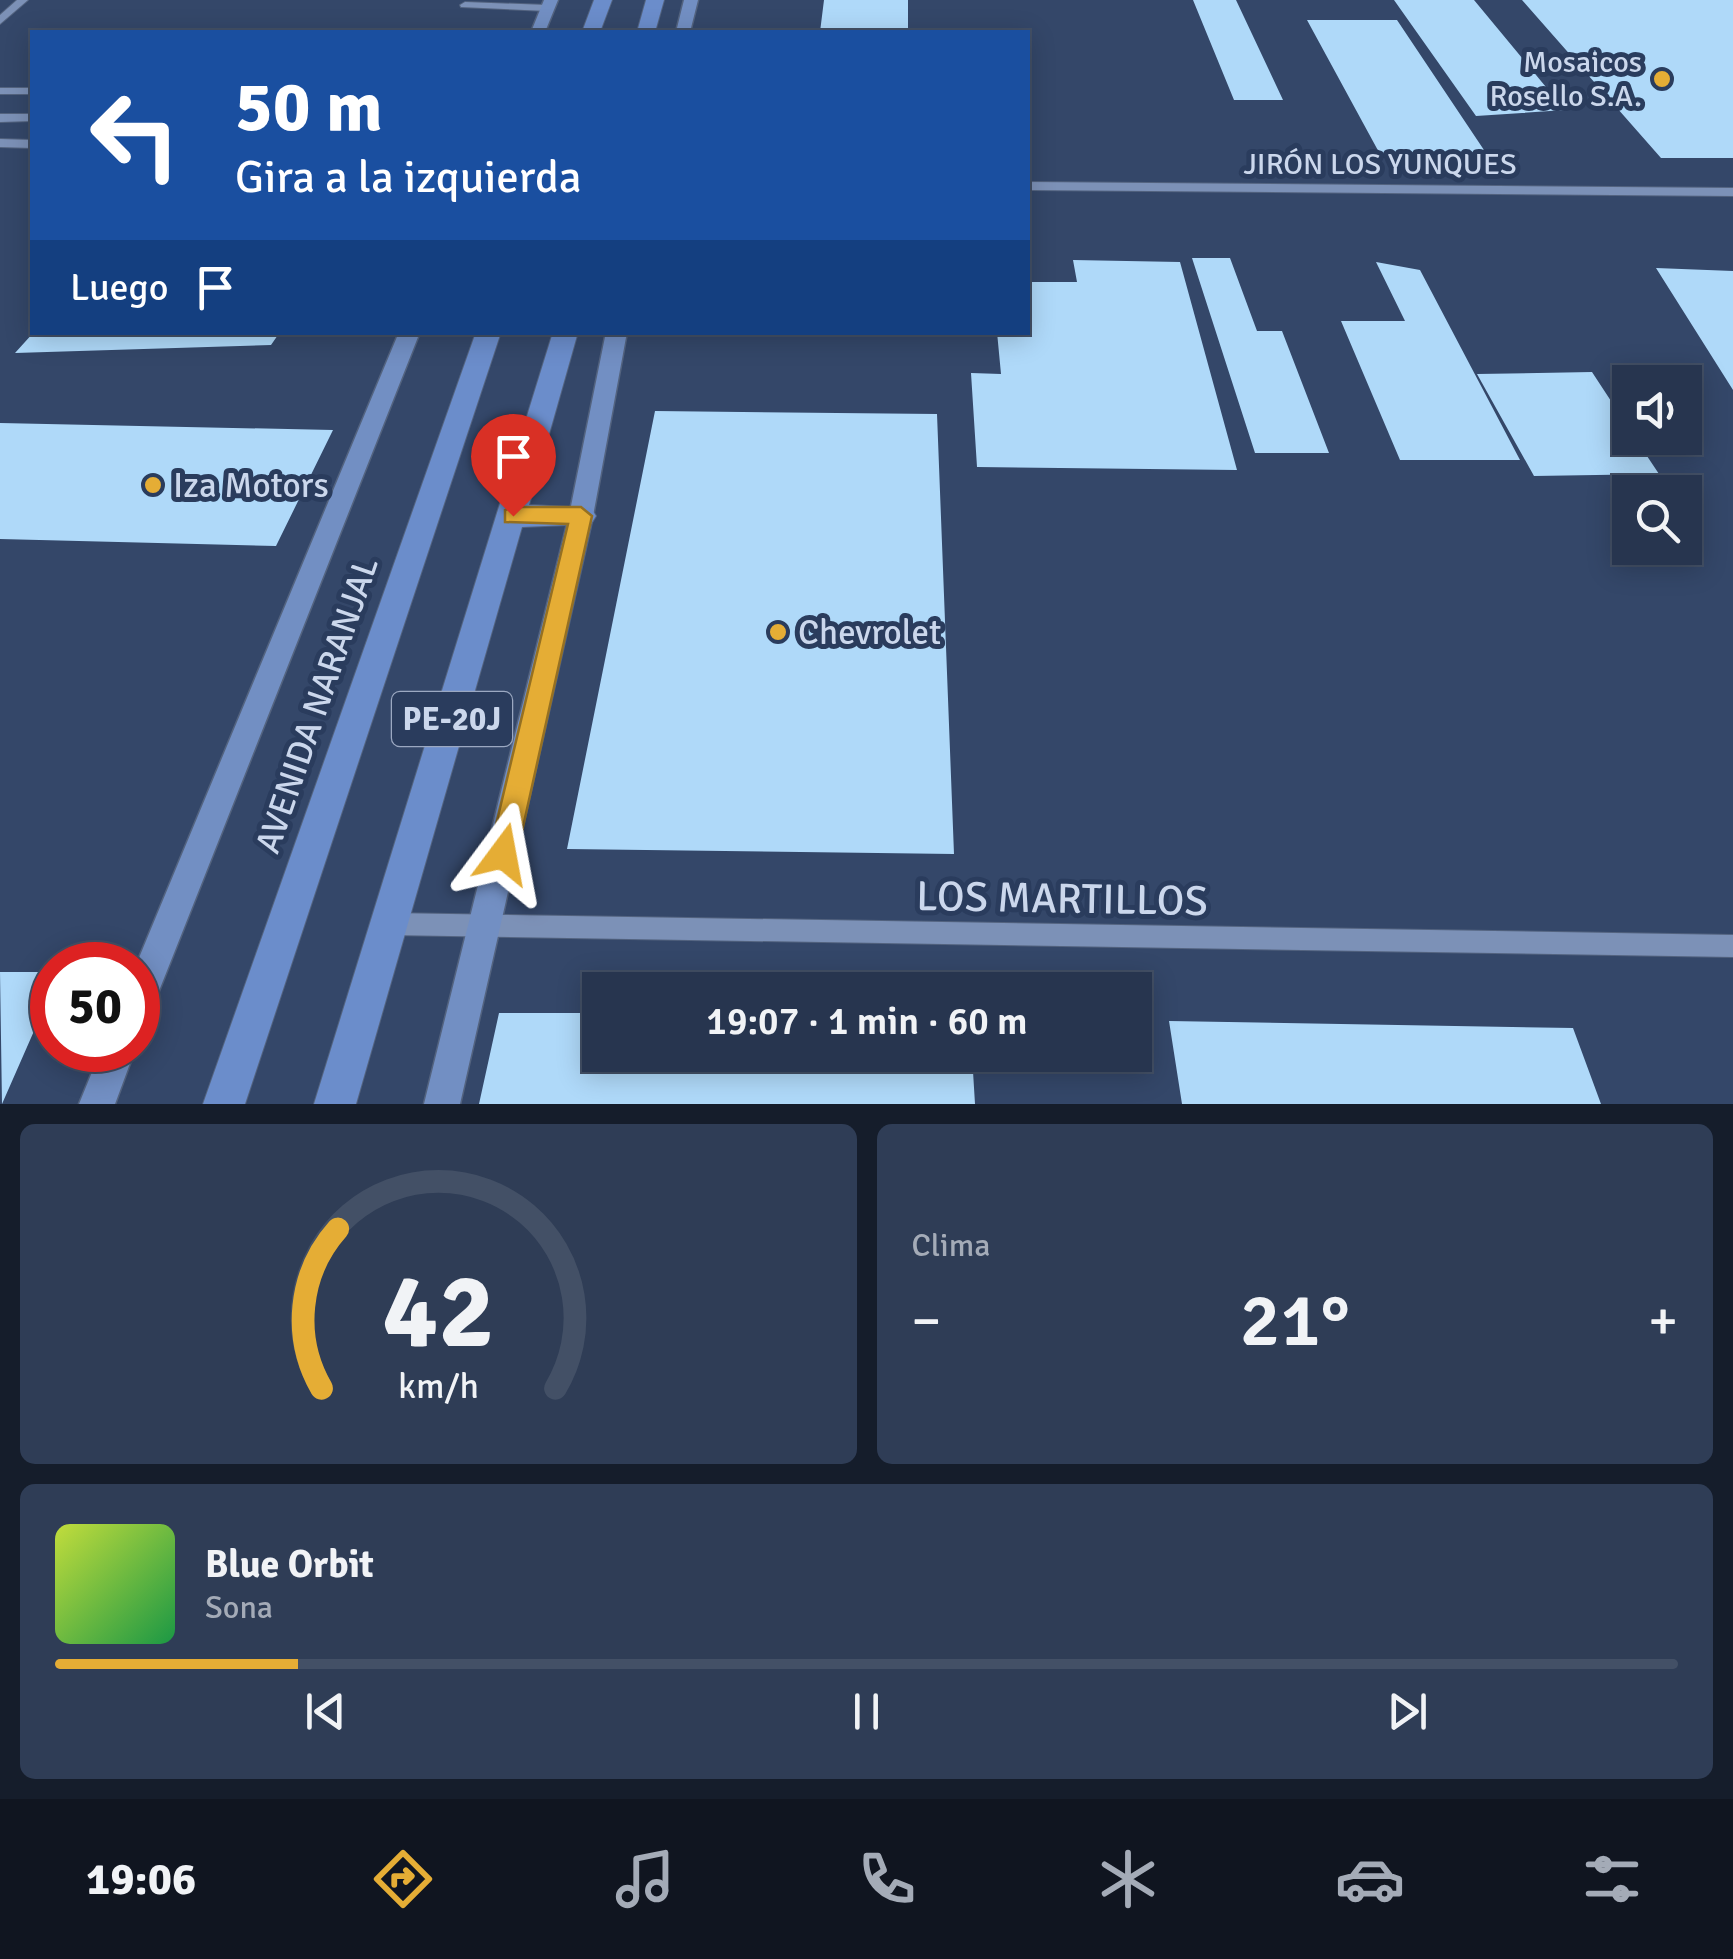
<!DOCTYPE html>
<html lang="es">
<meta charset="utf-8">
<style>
:root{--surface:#27354f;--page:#2f3d56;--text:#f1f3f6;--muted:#a4abb7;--line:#435066;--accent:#e5ad35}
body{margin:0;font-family:Signika,sans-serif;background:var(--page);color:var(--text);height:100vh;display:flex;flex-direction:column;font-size:38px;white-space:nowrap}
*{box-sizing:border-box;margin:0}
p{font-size:32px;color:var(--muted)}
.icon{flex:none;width:55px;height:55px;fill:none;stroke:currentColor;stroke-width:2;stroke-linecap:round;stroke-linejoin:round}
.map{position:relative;height:1104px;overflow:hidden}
.side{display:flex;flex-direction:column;gap:20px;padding:20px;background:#151d2b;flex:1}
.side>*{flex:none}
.top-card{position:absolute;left:30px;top:30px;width:1000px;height:305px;border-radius:0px;box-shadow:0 5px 25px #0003,0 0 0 2px var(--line);background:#1a4fa0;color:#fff;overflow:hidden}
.controls{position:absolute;left:1612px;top:365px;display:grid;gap:20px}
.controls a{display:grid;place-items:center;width:90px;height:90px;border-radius:0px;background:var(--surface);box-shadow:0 5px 25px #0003,0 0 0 2px var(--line);font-size:50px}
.speed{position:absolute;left:30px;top:942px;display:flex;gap:20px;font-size:50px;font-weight:700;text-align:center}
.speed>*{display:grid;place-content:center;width:130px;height:130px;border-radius:50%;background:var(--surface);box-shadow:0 5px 25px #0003,0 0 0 2px var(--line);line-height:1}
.speed .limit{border:15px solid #d22;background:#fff;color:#111}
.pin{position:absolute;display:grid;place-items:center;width:85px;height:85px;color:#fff;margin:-102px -42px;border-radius:50% 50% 50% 0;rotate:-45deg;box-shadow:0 0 10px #0007}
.pin .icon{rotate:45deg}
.me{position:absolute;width:110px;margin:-55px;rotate:13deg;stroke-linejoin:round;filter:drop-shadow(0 0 8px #0008)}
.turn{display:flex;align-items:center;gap:35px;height:210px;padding:0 40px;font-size:45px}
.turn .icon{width:130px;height:130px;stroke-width:2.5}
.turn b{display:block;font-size:70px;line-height:85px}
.then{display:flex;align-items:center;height:95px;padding:0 40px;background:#0003;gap:20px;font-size:38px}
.big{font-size:75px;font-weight:600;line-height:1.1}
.side .tile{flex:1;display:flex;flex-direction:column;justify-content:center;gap:15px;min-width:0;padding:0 35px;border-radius:15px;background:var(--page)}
.side .dial{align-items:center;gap:0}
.dial svg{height:260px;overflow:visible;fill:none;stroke:var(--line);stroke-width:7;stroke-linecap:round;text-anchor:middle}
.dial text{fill:var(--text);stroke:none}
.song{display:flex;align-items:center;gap:30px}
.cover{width:120px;height:120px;border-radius:15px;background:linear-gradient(135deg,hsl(70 70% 55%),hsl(140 70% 35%))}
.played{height:10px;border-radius:5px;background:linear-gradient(90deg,var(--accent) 15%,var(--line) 15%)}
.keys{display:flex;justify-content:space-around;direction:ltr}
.heat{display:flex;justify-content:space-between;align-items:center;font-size:55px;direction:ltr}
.side .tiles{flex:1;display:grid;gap:20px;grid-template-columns:1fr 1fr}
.tile:last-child{grid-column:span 2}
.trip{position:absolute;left:582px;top:972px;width:570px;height:100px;border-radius:0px;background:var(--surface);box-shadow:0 5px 25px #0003,0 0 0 2px var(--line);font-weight:600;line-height:100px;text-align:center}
.dock{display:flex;height:160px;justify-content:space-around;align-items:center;background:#101520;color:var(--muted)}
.dock .icon{width:70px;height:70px}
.dock .on{color:var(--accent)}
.dock b{font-size:45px;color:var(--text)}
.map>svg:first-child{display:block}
.building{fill:#afd9f9}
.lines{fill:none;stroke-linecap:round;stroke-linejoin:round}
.minor-casing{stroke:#53637f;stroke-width:2}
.major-casing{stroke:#53637f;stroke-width:3}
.highway-casing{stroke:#53637f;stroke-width:2}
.minor{fill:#7c91b7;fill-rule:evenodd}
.major{fill:#728fc3;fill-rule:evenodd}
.highway{fill:#6b8dcb;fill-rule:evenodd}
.route{fill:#e5ad35;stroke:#957022;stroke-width:2.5}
.poi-dot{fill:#e5ad35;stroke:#2a3c5d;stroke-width:4}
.labels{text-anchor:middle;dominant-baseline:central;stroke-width:10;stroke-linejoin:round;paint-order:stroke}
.far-poi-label{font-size:30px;fill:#cbd7ec;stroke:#2a3c5d;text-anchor:end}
.far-street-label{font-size:30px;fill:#cbd7ec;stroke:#2a3c5d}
.shield{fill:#2a3c5d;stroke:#9ba8c1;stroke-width:2.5}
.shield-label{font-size:32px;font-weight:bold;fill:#cbd7ec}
.poi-label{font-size:35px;fill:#cbd7ec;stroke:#2a3c5d;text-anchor:start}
.street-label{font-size:35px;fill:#cbd7ec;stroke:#2a3c5d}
.near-street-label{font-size:42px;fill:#cbd7ec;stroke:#2a3c5d}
</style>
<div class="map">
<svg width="1733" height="1104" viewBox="0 0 1733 1104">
<rect width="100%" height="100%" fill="#344769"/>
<path class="building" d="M824 0H908V32H820Z
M1193 0H1236L1283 100H1234Z
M1394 0H1474L1565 110 1476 116Z
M1522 0H1733V158H1661Z
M1307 20H1397L1488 156H1381Z
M1192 258H1230L1257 331H1282L1329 453H1255Z
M1073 260 1180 262 1237 470 977 467 971 373 1001 374 997 332H1028V282H1077Z
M1376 262 1420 270 1520 460H1400L1341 321H1405Z
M1656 268 1733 271V390Z
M34 332H280L271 345 15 353Z
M1592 372 1630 430V438H1635L1659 474 1534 476 1477 374Z
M655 411 937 414 954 854 567 849Z
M0 423 333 430 276 546 0 539Z
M0 972H52V990L2 1104Z
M499 1013H600V1055H972L975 1104H479Z
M1169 1021 1573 1028 1601 1104H1182Z"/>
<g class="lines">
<g class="minor-casing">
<path id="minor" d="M17 0H28L0 24V15Z
M465 2 547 5 552 8 547 11 461 7 460 5Z
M0 88H32V94H0Z
M0 114H32V121L0 122Z
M0 139 32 140V148L0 147Z
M1028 182 1733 188V196L1028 190Z
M390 913 1733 935V957L390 935 382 932 379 924 382 916Z"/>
</g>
<g class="major-casing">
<path id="major" d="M544 0H558L545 32H531Z
M684 0H698L690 32H676Z
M399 332H420L155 1001 150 1013 138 1018 136 965Z
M606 332H627L593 516 460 1104H424L569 516Z
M101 1050H135L115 1104H79Z"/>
</g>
<g class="highway-casing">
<path id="highway" d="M594 0H612L600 32H582Z
M646 0H664L655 32H637Z
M476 332H501L245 1104H203Z
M553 332H578L529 505 591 508 596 516 591 524 522 527 356 1104H314Z"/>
</g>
<use href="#minor" class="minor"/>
<use href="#major" class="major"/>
<use href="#highway" class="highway"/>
</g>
<path class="route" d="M513 507H581L592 516 517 854 513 864 503 868 493 864 489 854 568 524 505 522V510Z"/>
<g class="poi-dot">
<circle cx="1662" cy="79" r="10"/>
<circle cx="153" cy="485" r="10"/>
<circle cx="778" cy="632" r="10"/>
</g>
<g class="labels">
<g class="far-poi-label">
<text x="1642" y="62">Mosaicos<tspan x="1642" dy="34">Rosello S.A.</tspan></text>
</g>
<g class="far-street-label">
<text x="1380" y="164">JIRÓN LOS YUNQUES</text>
</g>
<rect class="shield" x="392" y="692" width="120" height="54" rx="8"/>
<g class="shield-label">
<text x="452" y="719">PE-20J</text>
</g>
<g class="poi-label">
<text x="173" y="485">Iza Motors</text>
<text x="798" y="632">Chevrolet</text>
</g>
<g class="street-label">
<text transform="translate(317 705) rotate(-71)">AVENIDA NARANJAL</text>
</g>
<g class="near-street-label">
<text transform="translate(1062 899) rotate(1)">LOS MARTILLOS</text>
</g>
</g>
</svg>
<div class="controls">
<a><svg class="icon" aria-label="sound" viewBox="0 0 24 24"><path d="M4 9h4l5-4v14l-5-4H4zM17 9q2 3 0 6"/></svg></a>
<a><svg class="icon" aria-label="search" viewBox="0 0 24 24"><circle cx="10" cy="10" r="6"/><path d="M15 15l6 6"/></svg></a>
</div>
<div class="speed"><div class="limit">50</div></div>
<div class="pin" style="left:513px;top:516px;background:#d93025"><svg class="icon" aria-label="arrive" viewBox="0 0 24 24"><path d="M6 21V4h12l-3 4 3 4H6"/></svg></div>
<svg class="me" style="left:503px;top:854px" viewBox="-20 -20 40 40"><path d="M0-17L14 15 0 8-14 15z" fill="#e5ad35" stroke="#fff" stroke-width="4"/></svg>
<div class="trip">19:07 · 1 min · 60 m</div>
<div class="top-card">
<div class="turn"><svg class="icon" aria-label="left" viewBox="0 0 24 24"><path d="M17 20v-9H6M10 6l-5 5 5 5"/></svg><div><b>50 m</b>Gira a la izquierda</div></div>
<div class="then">Luego<svg class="icon" aria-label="arrive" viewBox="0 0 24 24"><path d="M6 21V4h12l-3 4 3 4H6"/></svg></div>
</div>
</div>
<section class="side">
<div class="tiles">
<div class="tile dial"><svg viewBox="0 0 100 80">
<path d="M14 69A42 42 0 1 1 86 69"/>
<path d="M14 69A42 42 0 0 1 19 20" stroke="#e5ad35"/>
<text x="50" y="56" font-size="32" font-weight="700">42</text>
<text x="50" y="72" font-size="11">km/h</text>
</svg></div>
<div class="tile"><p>Clima</p>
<div class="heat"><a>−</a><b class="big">21°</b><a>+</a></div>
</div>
<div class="tile">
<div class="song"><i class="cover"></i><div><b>Blue Orbit</b><p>Sona</p></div></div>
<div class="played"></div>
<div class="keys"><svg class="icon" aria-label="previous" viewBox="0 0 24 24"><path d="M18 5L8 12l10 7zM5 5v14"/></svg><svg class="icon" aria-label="pause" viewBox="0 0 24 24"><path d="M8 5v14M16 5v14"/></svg><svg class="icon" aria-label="next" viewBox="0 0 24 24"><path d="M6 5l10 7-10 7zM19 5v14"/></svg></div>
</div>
</div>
</section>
<nav class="dock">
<b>19:06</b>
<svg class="icon on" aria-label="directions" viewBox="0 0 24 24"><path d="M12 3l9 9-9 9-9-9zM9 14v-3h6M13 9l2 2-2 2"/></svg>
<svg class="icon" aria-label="music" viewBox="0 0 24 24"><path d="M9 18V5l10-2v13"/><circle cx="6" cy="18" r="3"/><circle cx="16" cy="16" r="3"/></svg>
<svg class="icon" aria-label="phone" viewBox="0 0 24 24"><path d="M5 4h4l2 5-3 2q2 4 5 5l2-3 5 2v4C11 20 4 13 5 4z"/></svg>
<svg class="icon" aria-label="climate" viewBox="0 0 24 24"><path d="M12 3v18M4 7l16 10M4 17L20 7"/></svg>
<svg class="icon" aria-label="car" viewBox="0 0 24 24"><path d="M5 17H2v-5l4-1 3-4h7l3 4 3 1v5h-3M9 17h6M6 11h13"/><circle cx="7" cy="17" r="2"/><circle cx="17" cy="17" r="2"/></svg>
<svg class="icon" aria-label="filters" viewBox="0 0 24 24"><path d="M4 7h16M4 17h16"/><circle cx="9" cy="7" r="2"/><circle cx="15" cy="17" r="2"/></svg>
</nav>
